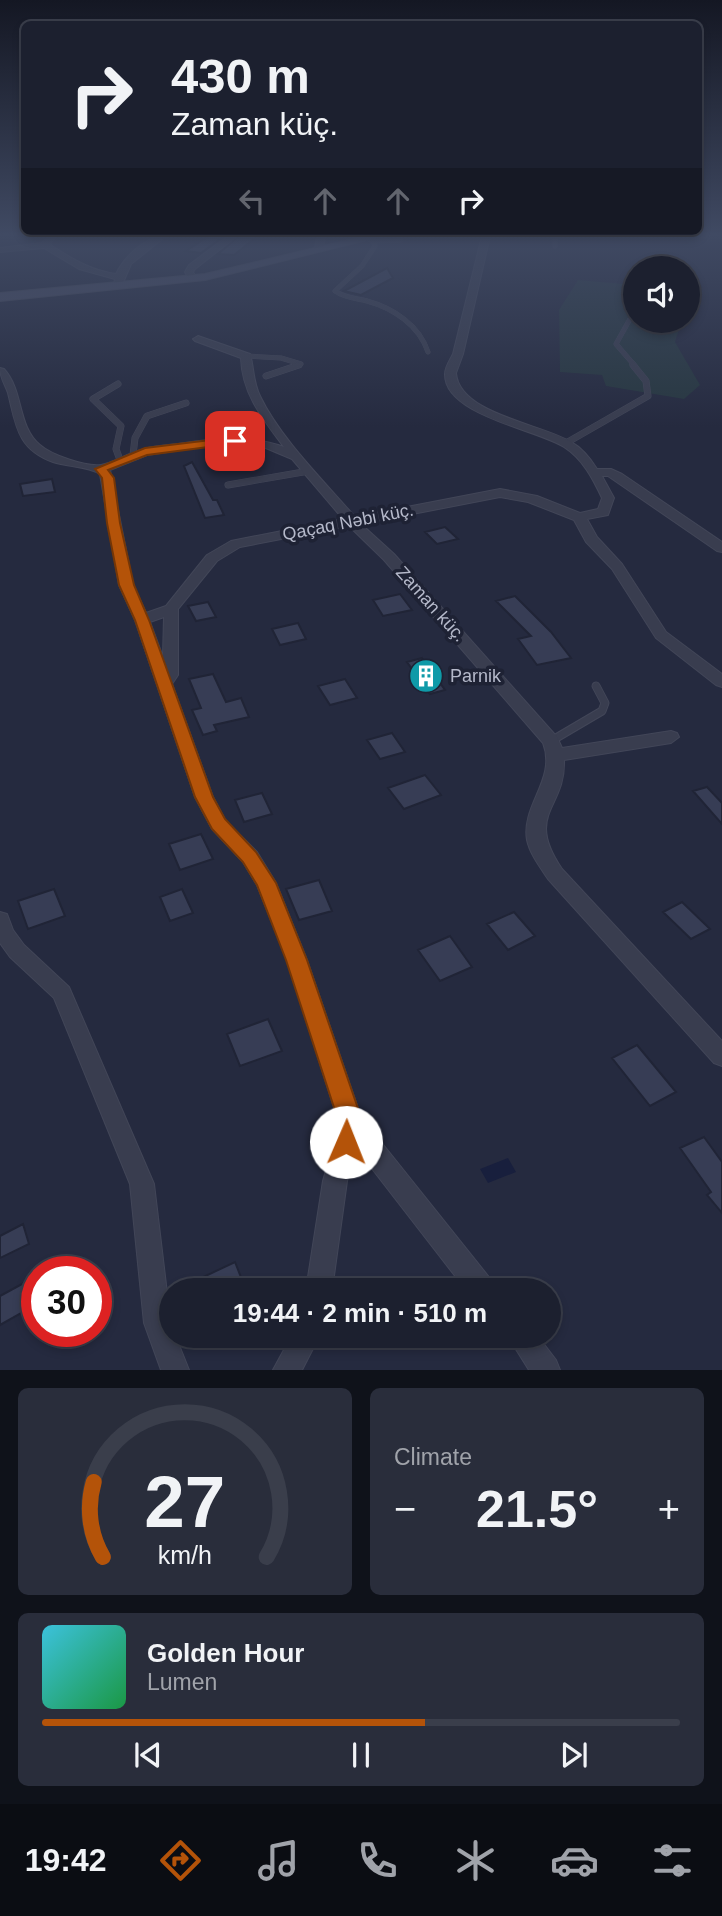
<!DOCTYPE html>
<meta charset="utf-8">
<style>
:root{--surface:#1c202f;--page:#292d3b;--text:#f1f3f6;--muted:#a0a3aa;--line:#3a3e4b;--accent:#b45309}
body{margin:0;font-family:Helvetica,sans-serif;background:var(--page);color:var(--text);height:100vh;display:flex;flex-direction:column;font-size:26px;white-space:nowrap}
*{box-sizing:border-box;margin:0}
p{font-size:23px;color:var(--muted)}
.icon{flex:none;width:38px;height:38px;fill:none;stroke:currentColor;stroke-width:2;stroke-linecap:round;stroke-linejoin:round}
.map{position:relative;height:1370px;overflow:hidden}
.details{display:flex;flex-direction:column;gap:18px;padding:18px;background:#0f121a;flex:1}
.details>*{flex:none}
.top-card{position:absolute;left:21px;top:21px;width:681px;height:214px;border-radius:10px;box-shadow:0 4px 10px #0003,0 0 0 2px var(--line);background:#1c202f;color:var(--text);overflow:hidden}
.tools{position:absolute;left:623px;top:256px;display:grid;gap:14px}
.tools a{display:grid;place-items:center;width:77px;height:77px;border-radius:50%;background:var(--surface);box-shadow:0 4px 10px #0003,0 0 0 2px var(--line);font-size:35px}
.speed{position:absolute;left:21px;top:1256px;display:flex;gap:14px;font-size:35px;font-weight:700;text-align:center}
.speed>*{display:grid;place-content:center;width:91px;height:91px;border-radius:50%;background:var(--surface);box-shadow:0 4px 10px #0003,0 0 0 2px var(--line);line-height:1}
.speed .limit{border:10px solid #d22;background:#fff;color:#111}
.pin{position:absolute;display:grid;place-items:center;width:60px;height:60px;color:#fff;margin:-30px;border-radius:14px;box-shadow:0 4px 10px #0006}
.me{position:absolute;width:77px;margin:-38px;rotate:1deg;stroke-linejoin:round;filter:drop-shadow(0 0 5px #0008)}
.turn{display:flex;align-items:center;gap:24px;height:147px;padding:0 35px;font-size:32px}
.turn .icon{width:91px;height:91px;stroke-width:2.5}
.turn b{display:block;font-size:49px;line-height:60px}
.lanes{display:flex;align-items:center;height:66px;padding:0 35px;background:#0003;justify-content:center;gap:35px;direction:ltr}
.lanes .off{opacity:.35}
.big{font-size:52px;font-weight:700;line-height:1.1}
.details .tile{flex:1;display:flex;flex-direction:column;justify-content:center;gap:10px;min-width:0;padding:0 24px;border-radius:10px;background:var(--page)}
.details .dial{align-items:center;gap:0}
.dial svg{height:182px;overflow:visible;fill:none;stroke:var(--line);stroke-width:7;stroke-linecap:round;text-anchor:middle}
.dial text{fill:var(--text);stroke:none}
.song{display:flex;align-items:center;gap:21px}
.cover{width:84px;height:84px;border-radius:10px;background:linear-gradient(135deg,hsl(190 70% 55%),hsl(140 70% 35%))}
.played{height:7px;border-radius:4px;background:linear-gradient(90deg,var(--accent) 60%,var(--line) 60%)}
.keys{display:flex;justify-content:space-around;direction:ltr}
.heat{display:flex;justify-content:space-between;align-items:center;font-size:38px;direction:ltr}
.details .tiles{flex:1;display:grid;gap:18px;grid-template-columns:1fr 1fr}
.tile:last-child{grid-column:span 2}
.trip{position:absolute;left:159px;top:1278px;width:402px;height:70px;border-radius:35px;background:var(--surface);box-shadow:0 4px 10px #0003,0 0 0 2px var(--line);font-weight:700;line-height:70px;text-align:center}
.menu{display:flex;height:112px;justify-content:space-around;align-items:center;background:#0b0d13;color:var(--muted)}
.menu .icon{width:49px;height:49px}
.menu .active{color:var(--accent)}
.menu b{font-size:32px;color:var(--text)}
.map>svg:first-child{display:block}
.green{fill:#273740}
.water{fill:#181f3d}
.building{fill:#373d55;stroke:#202436;stroke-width:2}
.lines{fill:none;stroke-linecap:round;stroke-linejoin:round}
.lane-far2-casing{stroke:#424658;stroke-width:5}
.lane-far1-casing{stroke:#424658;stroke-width:7}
.lane-casing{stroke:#424658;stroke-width:9}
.street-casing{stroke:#424658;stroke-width:2}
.secondary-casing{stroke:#424658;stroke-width:2}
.lane-far2{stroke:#393d4f;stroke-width:4.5}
.lane-far1{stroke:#393d4f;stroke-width:6}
.lane{stroke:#393d4f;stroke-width:7}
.street{fill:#393d4f;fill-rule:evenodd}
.secondary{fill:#474b62;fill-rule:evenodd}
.route{fill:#b45309;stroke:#753606;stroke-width:2}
.labels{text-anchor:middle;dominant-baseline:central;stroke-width:7;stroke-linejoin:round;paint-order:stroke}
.street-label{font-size:18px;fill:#b5b9ca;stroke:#1e2234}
.poi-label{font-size:18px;fill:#b5b9ca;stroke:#1e2234;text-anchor:start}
</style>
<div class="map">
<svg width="722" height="1370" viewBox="0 0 722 1370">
<rect width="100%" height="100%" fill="#252a3f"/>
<path class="green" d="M578 280 635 285V320H682L675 342 700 385 684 399 606 386 602 375 560 372 559 310Z"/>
<path class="water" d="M508 1158 516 1172 488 1183 480 1169Z"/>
<path class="building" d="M209 236H224L201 253 186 251Z
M239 236H258L234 255 218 254Z
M387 268 393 278 361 295 344 291Z
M192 462 213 500H217L224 515 205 518 184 466Z
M52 479 55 492 23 496 20 484Z
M445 527 458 539 437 544 425 532Z
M400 594 412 610 383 616 373 600Z
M515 596 551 632 571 658 537 665 518 639 531 636 496 601Z
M208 602 216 617 196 621 188 606Z
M298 623 306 639 280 645 272 629Z
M422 658 445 690 430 694 407 662Z
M213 674 226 702 241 698 249 717 214 725 217 731 203 735 192 710 201 708 189 679Z
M345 679 357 698 330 705 318 686Z
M392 733 405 752 380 759 367 740Z
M425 775 441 795 404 809 388 788Z
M707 787 722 803V824L693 791Z
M262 793 272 814 244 822 235 800Z
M201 834 213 859 180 870 169 844Z
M319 880 332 911 299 920 286 889Z
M54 889 65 916 28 929 18 901Z
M182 889 193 913 170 921 160 897Z
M682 902 710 929 691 939 663 912Z
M514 912 535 936 508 950 487 924Z
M450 936 472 967 440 981 418 950Z
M268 1019 282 1051 240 1066 227 1034Z
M637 1045 676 1092 650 1106 612 1058Z
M704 1137 722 1162V1213L707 1195 711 1192 680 1148Z
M23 1224 29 1244 0 1258V1236Z
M235 1262 246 1290H201L197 1280Z
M33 1278 37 1289V1304L0 1325V1296Z"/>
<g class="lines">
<g class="lane-far2-casing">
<path id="lane-far2" d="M555 236V246
M697 236H707
M366 238 373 241 375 246 362 266 335 291C345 298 355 298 367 301 393 308 419 325 428 352
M373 241 401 240
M246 356 281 358 301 364 294 366
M635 366 616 344 635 310"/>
</g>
<g class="lane-far1-casing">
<path id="lane-far1" d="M266 376 299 365
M118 384 93 399 121 426 116 449 120 460
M566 443 648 396 646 381 633 365
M133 455 135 438 147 416 186 403
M228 485 309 471"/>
</g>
<g class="lane-casing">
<path id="lane" d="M551 741 602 711 605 703 596 686"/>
</g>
<g class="street-casing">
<path id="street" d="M49 236H57L50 243 52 246C72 259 92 271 116 274 124 257 147 235 166 236L131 264 122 285 118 288 114 285 115 279 79 269 44 248 0 252V248L42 243Z
M228 236H237L195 269 193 272 197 279 190 281 185 272 189 265Z
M317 236H325L323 248 319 250 315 248Z
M482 236H490L463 354 456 373C459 414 542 424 571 442 582 448 590 458 597 469H611L622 474 722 542V552L717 551 608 476H602L614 498 608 515 587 519 597 537 622 564 666 632 722 674V687L716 685 656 638 612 569 586 542 574 520 528 502 500 497 361 524 394 554 557 737 562 748 671 731 677 733 679 737 671 743 564 760C566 809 524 813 562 869L722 1041V1066L714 1063 548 879C540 867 530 854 527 840 521 805 557 779 543 743L384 560 349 526 240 547 217 561 178 609V675L172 684 213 797 225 820 257 852 276 883 307 960 361 1117 492 1281 496 1290H466L356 1148 347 1181 332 1290H306L323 1181 339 1123 287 960 257 885 243 862 212 829 195 797 135 620 119 585 100 474C87 466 68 467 53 462 17 449 16 425 8 393 5 384 0 378 0 368L4 369C24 391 17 426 40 445 51 455 86 467 101 465 114 463 128 453 141 450 153 446 166 445 178 444 214 438 249 434 284 447 263 419 242 394 241 358L195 341 193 339 198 336 250 354C254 368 253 382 260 396 280 438 324 481 355 517L500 489 537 496 580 513 598 509 602 498C593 479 583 459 564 447 538 430 444 415 445 374 445 367 450 360 453 354ZM221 444 261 446 292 459 343 519 231 541 207 555 166 606 146 613 133 585 110 470 147 455ZM164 617 163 657 150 622Z
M0 912 7 914 13 930 24 945 69 987 154 1184 172 1335H175L189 1370H161L144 1323 130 1184 54 998 10 957 0 943Z
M292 1335H320L302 1370H273Z
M507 1335H537L556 1360 560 1370H529Z"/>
</g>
<g class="secondary-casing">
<path id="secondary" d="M366 236H383L205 280 0 301V293L205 274Z"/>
</g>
<use href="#lane-far2" class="lane-far2"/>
<use href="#lane-far1" class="lane-far1"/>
<use href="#lane" class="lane"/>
<use href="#street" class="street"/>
<use href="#secondary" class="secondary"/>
</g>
<linearGradient id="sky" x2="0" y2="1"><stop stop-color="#141723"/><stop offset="0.55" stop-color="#404a63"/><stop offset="1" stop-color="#404a63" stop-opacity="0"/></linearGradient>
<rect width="722" height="427" fill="url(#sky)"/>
<path class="route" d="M235 437 241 441 239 443 147 455 108 470 114 478 120 523 134 585 149 620 213 797 225 819 256 852 276 883 307 960 363 1123 354 1150 346 1154 337 1150 334 1142 339 1123 286 960 257 885 243 862 212 829 195 797 135 620 119 585 107 523 102 478 95 469 145 448Z"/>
<defs>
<g id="building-disc" transform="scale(1.75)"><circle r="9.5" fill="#0f9aa8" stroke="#1e2234"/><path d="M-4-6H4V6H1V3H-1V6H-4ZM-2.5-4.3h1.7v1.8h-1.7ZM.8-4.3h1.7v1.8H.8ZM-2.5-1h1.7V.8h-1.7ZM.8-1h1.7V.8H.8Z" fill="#fff"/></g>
</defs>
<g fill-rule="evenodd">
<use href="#building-disc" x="426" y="676"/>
</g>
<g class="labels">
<g class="street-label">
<text transform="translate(348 522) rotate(-11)">Qaçaq Nəbi küç.</text>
<text transform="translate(431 604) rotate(48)">Zaman küç.</text>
</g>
<g class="poi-label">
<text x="450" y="676">Parnik</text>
</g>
</g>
</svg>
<div class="tools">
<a><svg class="icon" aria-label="sound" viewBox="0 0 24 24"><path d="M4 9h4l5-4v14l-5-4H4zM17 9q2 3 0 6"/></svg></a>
</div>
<div class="speed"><div class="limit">30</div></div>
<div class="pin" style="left:235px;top:441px;background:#d93025"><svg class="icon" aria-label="arrive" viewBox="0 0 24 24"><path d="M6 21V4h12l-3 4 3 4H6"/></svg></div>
<svg class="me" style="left:346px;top:1142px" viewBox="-20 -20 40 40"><circle r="19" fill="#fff"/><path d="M0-13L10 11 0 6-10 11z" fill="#b45309"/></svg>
<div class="trip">19:44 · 2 min · 510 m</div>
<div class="top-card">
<div class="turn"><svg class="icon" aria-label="right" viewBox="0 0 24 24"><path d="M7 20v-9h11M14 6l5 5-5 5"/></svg><div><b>430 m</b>Zaman küç.</div></div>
<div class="lanes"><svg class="icon off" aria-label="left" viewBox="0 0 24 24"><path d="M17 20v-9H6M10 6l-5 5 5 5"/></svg><svg class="icon off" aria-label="ahead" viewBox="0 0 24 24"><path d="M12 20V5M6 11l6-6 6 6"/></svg><svg class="icon off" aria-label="ahead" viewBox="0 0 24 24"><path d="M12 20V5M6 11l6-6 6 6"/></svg><svg class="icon" aria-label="right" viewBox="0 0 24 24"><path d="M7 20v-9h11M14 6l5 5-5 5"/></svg></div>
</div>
</div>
<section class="details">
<div class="tiles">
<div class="tile dial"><svg viewBox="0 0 100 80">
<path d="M14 69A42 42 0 1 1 86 69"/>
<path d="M14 69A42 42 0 0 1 10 36" stroke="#b45309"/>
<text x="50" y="56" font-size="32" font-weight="700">27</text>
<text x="50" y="72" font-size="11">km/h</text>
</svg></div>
<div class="tile"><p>Climate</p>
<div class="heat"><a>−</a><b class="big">21.5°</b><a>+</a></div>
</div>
<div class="tile">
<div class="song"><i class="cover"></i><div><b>Golden Hour</b><p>Lumen</p></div></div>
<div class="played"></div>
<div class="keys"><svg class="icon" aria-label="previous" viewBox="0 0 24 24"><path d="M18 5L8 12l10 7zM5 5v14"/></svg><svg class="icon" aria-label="pause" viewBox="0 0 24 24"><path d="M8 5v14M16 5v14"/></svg><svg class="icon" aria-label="next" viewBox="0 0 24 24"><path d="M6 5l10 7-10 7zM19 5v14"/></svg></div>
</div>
</div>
</section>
<nav class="menu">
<b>19:42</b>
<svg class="icon active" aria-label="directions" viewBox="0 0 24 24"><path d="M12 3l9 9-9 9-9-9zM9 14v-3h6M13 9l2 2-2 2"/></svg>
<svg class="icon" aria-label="music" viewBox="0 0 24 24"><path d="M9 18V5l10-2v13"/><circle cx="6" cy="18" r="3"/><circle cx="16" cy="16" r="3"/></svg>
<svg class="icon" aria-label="phone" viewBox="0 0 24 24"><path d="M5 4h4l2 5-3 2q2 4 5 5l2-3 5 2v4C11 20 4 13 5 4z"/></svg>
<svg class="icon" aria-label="climate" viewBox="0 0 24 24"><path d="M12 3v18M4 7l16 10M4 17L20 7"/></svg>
<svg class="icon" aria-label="car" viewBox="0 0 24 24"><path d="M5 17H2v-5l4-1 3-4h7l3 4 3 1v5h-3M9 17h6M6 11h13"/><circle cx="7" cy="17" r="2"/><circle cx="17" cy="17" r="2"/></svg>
<svg class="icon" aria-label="filters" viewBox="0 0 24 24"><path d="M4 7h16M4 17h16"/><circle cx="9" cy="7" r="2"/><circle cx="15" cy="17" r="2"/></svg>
</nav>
